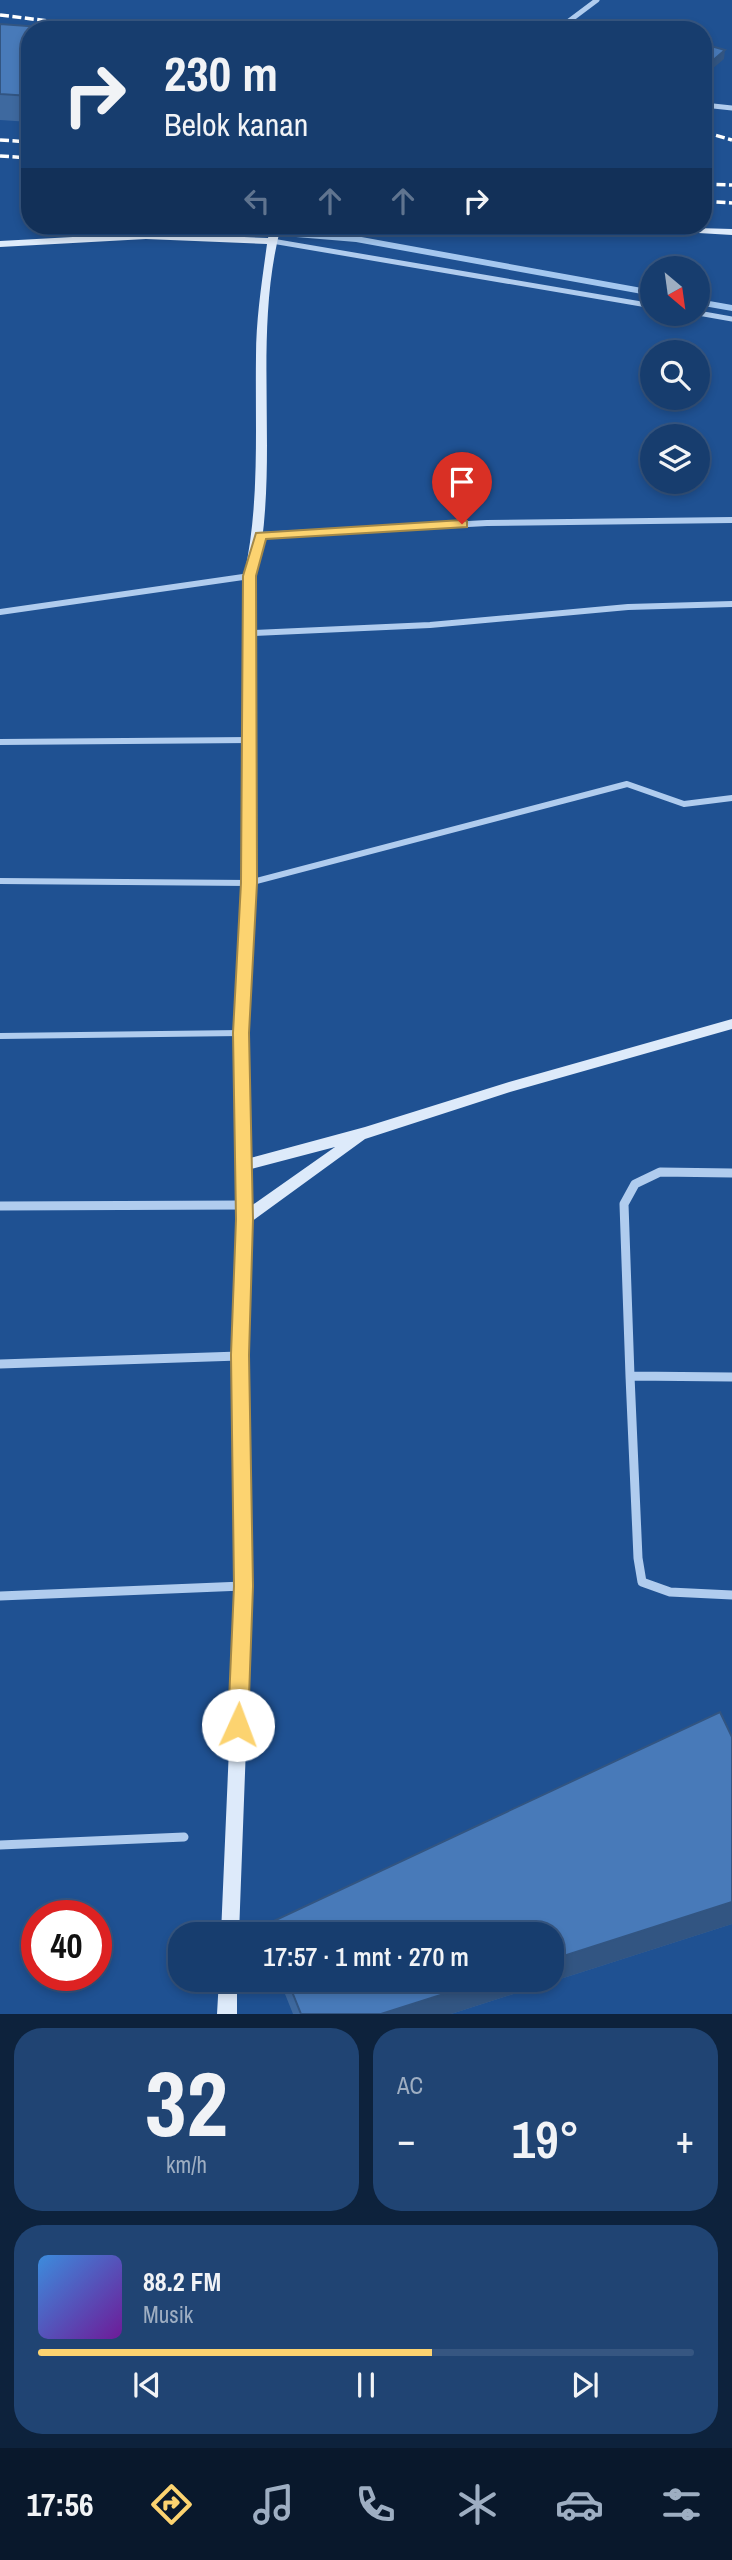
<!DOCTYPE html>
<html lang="id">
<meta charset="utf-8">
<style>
:root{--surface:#173d6e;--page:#204473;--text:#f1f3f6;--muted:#9eaec2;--line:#365681;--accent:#fcd370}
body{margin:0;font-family:"Archivo Narrow",sans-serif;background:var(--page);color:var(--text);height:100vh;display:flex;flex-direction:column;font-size:26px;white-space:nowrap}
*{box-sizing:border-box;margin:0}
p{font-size:23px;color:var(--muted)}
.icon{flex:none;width:38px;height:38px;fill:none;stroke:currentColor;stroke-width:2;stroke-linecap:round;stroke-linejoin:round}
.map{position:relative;height:2014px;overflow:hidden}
.side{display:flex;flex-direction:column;gap:14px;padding:14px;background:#0d223c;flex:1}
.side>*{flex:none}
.top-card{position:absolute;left:21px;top:21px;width:691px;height:214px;border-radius:28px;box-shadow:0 4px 10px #0003,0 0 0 2px var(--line);background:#173d6e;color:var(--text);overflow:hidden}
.needle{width:46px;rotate:151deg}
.controls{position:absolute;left:640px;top:256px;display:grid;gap:14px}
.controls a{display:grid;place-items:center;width:70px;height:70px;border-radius:50%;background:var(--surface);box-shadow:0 4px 10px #0003,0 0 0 2px var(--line);font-size:35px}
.speed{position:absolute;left:21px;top:1900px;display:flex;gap:14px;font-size:35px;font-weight:700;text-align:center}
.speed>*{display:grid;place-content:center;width:91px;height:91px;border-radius:50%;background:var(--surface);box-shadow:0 4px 10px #0003,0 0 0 2px var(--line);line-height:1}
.speed .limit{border:10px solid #d22;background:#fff;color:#111}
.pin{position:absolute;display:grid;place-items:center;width:60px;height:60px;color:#fff;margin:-72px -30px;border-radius:50% 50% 50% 0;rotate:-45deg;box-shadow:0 0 7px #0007}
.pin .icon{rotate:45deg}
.me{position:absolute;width:77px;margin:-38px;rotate:2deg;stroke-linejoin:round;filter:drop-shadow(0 0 5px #0008)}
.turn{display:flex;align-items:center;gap:24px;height:147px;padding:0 28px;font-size:32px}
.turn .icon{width:91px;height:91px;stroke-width:2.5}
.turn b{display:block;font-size:49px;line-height:60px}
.lanes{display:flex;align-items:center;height:66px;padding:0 28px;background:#0003;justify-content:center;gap:35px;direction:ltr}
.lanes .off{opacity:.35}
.big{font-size:52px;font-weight:600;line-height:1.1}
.side .tile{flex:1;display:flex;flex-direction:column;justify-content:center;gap:10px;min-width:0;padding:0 24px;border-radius:28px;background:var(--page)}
.side .dial{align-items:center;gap:0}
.dial b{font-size:91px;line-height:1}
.song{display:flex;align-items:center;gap:21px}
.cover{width:84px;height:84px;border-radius:10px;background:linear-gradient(135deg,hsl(210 70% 55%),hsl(280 70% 35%))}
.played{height:7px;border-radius:4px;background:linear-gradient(90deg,var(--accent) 60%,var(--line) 60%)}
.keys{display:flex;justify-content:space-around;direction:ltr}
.heat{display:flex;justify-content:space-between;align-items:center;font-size:38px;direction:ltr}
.side .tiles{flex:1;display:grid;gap:14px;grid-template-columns:1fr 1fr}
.tile:last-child{grid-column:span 2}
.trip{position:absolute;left:168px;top:1922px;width:396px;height:70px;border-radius:28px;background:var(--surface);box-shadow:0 4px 10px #0003,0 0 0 2px var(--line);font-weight:600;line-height:70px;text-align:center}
.tabs{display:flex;height:112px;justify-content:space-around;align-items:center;background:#09182c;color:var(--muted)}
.tabs .icon{width:49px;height:49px}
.tabs .active{color:var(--accent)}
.tabs b{font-size:32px;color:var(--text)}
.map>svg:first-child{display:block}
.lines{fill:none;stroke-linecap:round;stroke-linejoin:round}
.stream{fill:#a4c7ef;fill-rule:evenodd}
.street-far2{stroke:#b0ccee;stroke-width:5}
.street-far1{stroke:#b0ccee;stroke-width:6}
.street{stroke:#b0ccee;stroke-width:9}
.secondary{fill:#ddeafa;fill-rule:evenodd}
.rail{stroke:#fff;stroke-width:3.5;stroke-dasharray:9 3.5;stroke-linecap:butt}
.wall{fill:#3e699f}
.shaded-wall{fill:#325582}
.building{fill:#487ab9;stroke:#325582;stroke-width:2}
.route{fill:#fcd370;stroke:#a48949;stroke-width:2}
</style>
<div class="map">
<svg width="732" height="2014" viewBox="0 0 732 2014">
<rect width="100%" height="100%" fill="#1f5192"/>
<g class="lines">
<path class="stream" d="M300 232 356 236 653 290V296L356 242 296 237V233Z
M698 299 732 305V311L698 305Z"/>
<path class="street-far2" d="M557 30 597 0
M704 105 732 108
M272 241 653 306
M698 313 732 319"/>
<path class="street-far1" d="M260 535 487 523 732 520
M0 612 250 576
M252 633 430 625 628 607 732 604
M0 742 251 740
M0 881 249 883 627 784 684 804 732 798
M0 1036 241 1033"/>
<path class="street" d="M0 1206 243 1205
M0 1364 239 1356
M630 1376 624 1204 635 1184 660 1172 732 1173
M732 1377 630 1376 638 1558 642 1582 670 1592 732 1595
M0 1596 243 1586
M0 1845 184 1837"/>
<path class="secondary" d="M271 226H281C251 340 281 460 256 576V883L248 1033 250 1158 365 1127 509 1082 732 1019V1029L510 1092 365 1139 251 1222 248 1355 252 1586 239 1934H221L236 1586 232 1355 236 1219 234 1033 242 883 244 576C260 503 255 431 256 356 256 319 262 281 267 244L146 239 0 247V241L146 233 268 238ZM335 1147 251 1206V1169Z
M626 226 732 229V235L631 229Z
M219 1979H237V2014H217Z"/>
<path class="rail" d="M0 15 122 30
M704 132 732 140
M0 140 30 142
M0 156 30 158
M704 184 732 185
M704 201 732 203"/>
</g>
<path class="wall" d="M0 24 30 30V122L0 120Z
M732 1737V1924L451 2014H293L279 1979H551V1934H265V1925Z"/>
<path class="shaded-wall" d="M725 50 724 59 704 76V68Z
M732 1902V1924L451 2014H381L491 1979H551V1960Z"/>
<path class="building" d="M0 24 69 29V30H30V96L0 94Z
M704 44 725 50 704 68Z
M720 1712 732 1737V1902L551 1960V1934H268L265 1925Z
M287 1979H491L381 2014H301Z"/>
<path class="route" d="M462 520 467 521V527L266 539 256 576 257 883 249 1033 253 1219 249 1355 253 1586 248 1725 245 1731 238 1734 231 1731 228 1725 234 1586 231 1355 236 1219 233 1033 241 883 243 576 256 533Z"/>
</svg>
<div class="controls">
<a><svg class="needle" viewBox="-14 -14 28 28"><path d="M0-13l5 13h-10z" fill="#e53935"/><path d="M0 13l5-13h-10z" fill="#9eaec2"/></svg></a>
<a><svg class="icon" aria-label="search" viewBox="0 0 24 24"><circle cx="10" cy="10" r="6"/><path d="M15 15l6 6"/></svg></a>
<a><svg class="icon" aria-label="layers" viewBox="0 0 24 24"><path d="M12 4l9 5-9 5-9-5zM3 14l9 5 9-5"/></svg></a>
</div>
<div class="speed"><div class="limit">40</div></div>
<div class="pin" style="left:462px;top:524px;background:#d93025"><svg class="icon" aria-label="arrive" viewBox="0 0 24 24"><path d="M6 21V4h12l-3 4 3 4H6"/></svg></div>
<svg class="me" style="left:238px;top:1725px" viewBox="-20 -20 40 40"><circle r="19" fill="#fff"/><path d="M0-13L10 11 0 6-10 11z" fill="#fcd370"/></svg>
<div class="trip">17:57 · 1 mnt · 270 m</div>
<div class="top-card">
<div class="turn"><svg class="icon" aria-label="right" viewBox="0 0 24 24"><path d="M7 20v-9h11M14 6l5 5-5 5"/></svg><div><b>230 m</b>Belok kanan</div></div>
<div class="lanes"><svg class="icon off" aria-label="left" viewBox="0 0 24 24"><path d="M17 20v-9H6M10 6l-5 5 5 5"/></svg><svg class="icon off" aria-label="ahead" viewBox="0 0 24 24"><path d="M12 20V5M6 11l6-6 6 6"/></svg><svg class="icon off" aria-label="ahead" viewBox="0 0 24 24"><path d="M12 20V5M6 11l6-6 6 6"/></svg><svg class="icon" aria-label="right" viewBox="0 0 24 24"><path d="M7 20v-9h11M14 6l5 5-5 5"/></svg></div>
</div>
</div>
<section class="side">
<div class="tiles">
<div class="tile dial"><b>32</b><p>km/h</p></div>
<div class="tile"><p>AC</p>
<div class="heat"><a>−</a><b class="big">19°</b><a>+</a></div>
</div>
<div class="tile">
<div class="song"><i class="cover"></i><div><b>88.2 FM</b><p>Musik</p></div></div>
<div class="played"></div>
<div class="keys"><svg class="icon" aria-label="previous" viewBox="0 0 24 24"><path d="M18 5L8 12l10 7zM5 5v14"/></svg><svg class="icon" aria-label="pause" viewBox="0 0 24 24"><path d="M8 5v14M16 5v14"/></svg><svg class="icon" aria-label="next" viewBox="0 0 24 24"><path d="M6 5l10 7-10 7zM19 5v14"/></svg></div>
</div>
</div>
</section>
<nav class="tabs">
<b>17:56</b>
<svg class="icon active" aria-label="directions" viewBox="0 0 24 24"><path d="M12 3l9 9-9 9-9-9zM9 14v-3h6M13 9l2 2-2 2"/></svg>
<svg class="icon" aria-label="music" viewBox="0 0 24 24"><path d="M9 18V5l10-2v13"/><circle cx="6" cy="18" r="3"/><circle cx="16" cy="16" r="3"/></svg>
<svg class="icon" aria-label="phone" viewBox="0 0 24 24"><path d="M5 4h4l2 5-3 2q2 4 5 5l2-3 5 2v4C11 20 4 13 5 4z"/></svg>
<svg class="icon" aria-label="climate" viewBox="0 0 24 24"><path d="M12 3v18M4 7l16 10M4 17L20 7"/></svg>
<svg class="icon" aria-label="car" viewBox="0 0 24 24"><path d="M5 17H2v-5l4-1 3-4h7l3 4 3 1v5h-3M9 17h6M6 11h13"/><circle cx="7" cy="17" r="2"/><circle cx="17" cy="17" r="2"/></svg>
<svg class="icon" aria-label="filters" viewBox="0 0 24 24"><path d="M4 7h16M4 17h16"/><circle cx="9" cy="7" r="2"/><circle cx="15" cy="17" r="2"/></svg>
</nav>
